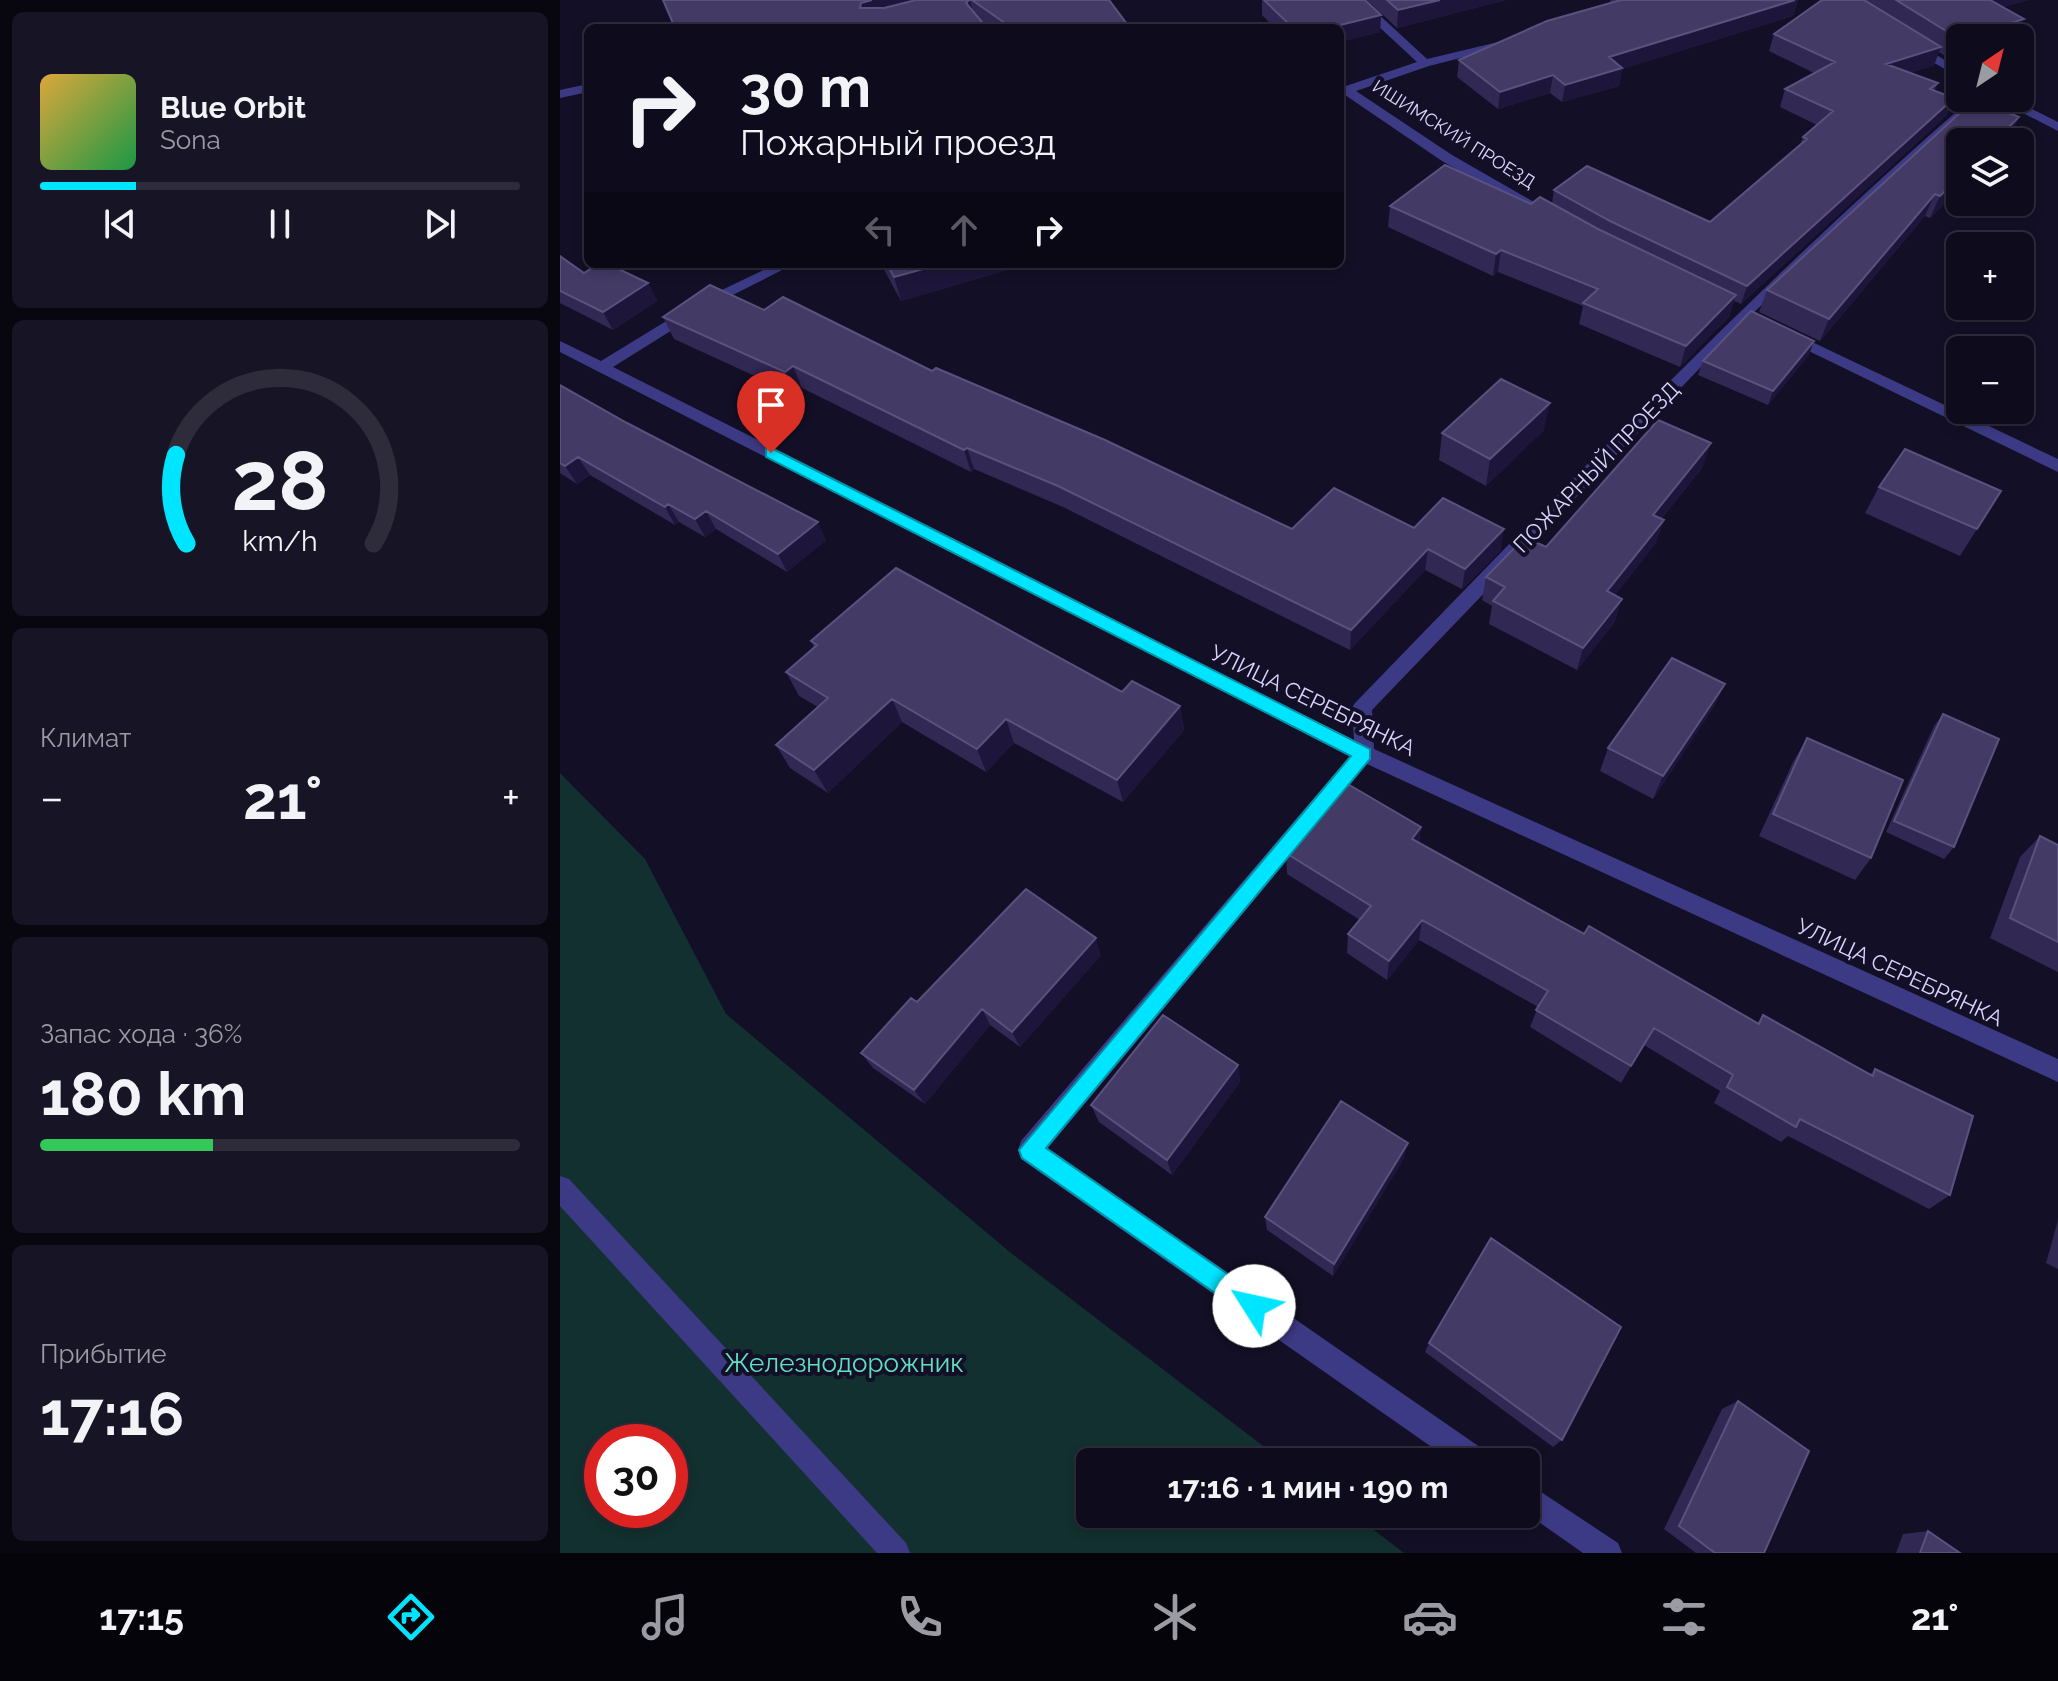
<!DOCTYPE html>
<html lang="ru">
<meta charset="utf-8">
<style>
:root{--surface:#0e0b1c;--page:#171425;--text:#f1f3f6;--muted:#9b9ba3;--line:#2e2b3b;--accent:#00e5ff}
body{margin:0;font-family:Raleway,sans-serif;background:var(--page);color:var(--text);height:100vh;display:flex;flex-direction:column;font-size:30px;white-space:nowrap}
*{box-sizing:border-box;margin:0}
p{font-size:26px;color:var(--muted)}
.icon{flex:none;width:44px;height:44px;fill:none;stroke:currentColor;stroke-width:2;stroke-linecap:round;stroke-linejoin:round}
.map{position:relative;flex:1;overflow:hidden}
.sheet{display:flex;flex-direction:column;gap:12px;padding:12px;background:#08060f;width:560px}
.sheet>*{flex:none}
.guide{position:absolute;left:24px;top:24px;width:760px;height:244px;border-radius:12px;box-shadow:0 4px 12px #0003,0 0 0 2px var(--line);background:#0e0b1c;color:var(--text);overflow:hidden}
.needle{width:52px;rotate:35deg}
.controls{position:absolute;left:1386px;top:24px;display:grid;gap:16px}
.controls a{display:grid;place-items:center;width:88px;height:88px;border-radius:12px;background:var(--surface);box-shadow:0 4px 12px #0003,0 0 0 2px var(--line);font-size:40px}
.speed{position:absolute;left:24px;top:1424px;display:flex;gap:16px;font-size:40px;font-weight:700;text-align:center}
.speed>*{display:grid;place-content:center;width:104px;height:104px;border-radius:50%;background:var(--surface);box-shadow:0 4px 12px #0003,0 0 0 2px var(--line);line-height:1}
.speed .limit{border:12px solid #d22;background:#fff;color:#111}
.pin{position:absolute;display:grid;place-items:center;width:68px;height:68px;color:#fff;margin:-82px -34px;border-radius:50% 50% 50% 0;rotate:-45deg;box-shadow:0 0 8px #0007}
.pin .icon{rotate:45deg}
.me{position:absolute;width:88px;margin:-44px;rotate:305deg;stroke-linejoin:round;filter:drop-shadow(0 0 6px #0008)}
.turn{display:flex;align-items:center;gap:28px;height:168px;padding:0 24px;font-size:36px}
.turn .icon{width:104px;height:104px;stroke-width:2.5}
.turn b{display:block;font-size:56px;line-height:68px}
.lanes{display:flex;align-items:center;height:76px;padding:0 24px;background:#0003;justify-content:center;gap:40px;direction:ltr}
.lanes .off{opacity:.35}
.big{font-size:60px;font-weight:700;line-height:1.1}
.sheet .widget{flex:1;display:flex;flex-direction:column;justify-content:center;gap:12px;min-width:0;padding:0 28px;border-radius:12px;background:var(--page)}
.sheet .dial{align-items:center;gap:0}
.dial svg{height:208px;overflow:visible;fill:none;stroke:var(--line);stroke-width:7;stroke-linecap:round;text-anchor:middle}
.dial text{fill:var(--text);stroke:none}
.song{display:flex;align-items:center;gap:24px}
.cover{width:96px;height:96px;border-radius:12px;background:linear-gradient(135deg,hsl(40 70% 55%),hsl(140 70% 35%))}
.played{height:8px;border-radius:4px;background:linear-gradient(90deg,var(--accent) 20%,var(--line) 20%)}
.keys{display:flex;justify-content:space-around;direction:ltr}
.heat{display:flex;justify-content:space-between;align-items:center;font-size:44px;direction:ltr}
.charge{height:12px;border-radius:6px;background:linear-gradient(90deg,#34c759 36%,var(--line) 0)}
.trip{position:absolute;left:516px;top:1448px;width:464px;height:80px;border-radius:12px;background:var(--surface);box-shadow:0 4px 12px #0003,0 0 0 2px var(--line);font-weight:700;line-height:80px;text-align:center}
.menu{display:flex;height:128px;justify-content:space-around;align-items:center;background:#06040b;color:var(--muted)}
.menu .icon{width:56px;height:56px}
.menu .active{color:var(--accent)}
.menu b{font-size:36px;color:var(--text)}
main{display:flex;flex:1;min-height:0}
.map>svg:first-child{display:block}
.green{fill:#12302f;fill-rule:evenodd}
.lines{fill:none;stroke-linecap:round;stroke-linejoin:round}
.lane{fill:#3d3a85;fill-rule:evenodd}
.street{fill:#3d3a85;fill-rule:evenodd}
.wall{fill:#312854}
.shaded-wall{fill:#1d163a}
.building{fill:#433a66;stroke:#5a527e;stroke-width:2}
.route{fill:#00e5ff;stroke:#0095a6;stroke-width:2}
.labels{text-anchor:middle;dominant-baseline:central;stroke-width:8;stroke-linejoin:round;paint-order:stroke}
.far-street-label{font-size:18px;fill:#d9d4ff;stroke:#130f26}
.street-label{font-size:22px;fill:#d9d4ff;stroke:#130f26}
.near-park-label{font-size:26px;fill:#5fe0c0;stroke:#130f26}
</style>
<main>
<section class="sheet">
<div class="widget">
<div class="song"><i class="cover"></i><div><b>Blue Orbit</b><p>Sona</p></div></div>
<div class="played"></div>
<div class="keys"><svg class="icon" aria-label="previous" viewBox="0 0 24 24"><path d="M18 5L8 12l10 7zM5 5v14"/></svg><svg class="icon" aria-label="pause" viewBox="0 0 24 24"><path d="M8 5v14M16 5v14"/></svg><svg class="icon" aria-label="next" viewBox="0 0 24 24"><path d="M6 5l10 7-10 7zM19 5v14"/></svg></div>
</div>
<div class="widget dial"><svg viewBox="0 0 100 80">
<path d="M14 69A42 42 0 1 1 86 69"/>
<path d="M14 69A42 42 0 0 1 10 35" stroke="#00e5ff"/>
<text x="50" y="56" font-size="32" font-weight="700">28</text>
<text x="50" y="72" font-size="11">km/h</text>
</svg></div>
<div class="widget"><p>Климат</p>
<div class="heat"><a>−</a><b class="big">21°</b><a>+</a></div>
</div>
<div class="widget"><p>Запас хода · 36%</p><b class="big">180 km</b><div class="charge"></div></div>
<div class="widget"><p>Прибытие</p><b class="big">17:16</b></div>
</section>
<div class="map">
<svg width="1498" height="1553" viewBox="0 0 1498 1553">
<rect width="100%" height="100%" fill="#130f26"/>
<path class="green" d="M0 773 85 859 166 1014 451 1253 724 1462H530V1514H793L844 1553H0ZM42 1442H110V1510H42Z"/>
<g class="lines">
<path class="lane" d="M0 1176 9 1179 346 1543 350 1553H317L0 1206Z"/>
<path class="street" d="M790 0H803L867 59 959 37V43L869 66 796 91 892 155 981 206V212H971L882 161 785 95 780 96V88L857 62Z
M1353 41 1400 69V78L1349 48 1347 45Z
M28 84V92L0 98V90Z
M1412 98H1426L1263 246 1185 321 812 710 814 749 1498 1059V1082L807 764 488 1148 927 1452 931 1462H893L461 1159 458 1150 461 1141 790 756 0 352V341L41 361 139 301 216 264H234L149 307 53 367 794 740 792 708 795 703C996 496 1194 287 1412 98Z
M1434 98H1450L1498 122V131Z
M1229 331 1498 459V472L1224 339 1221 336Z
M966 1482 1058 1543 1062 1553H1023L966 1513Z"/>
</g>
<path class="wall" d="M103 0H549L570 28H115Z
M702 0H805L821 15 820 32 780 42V28H715L702 15Z
M807 0H946L837 28Z
M1050 0H1238L1233 16 1062 69 1059 86 1002 102 990 93 938 109 897 77 899 60 1051 3Z
M1262 0H1468L1443 7 1391 60 1379 52 1374 65 1349 73 1378 83 1374 91 1394 98 1386 116 1181 304 1174 301 1169 317 1120 367 1019 324 1023 306 938 272 933 276 828 227 830 206 992 203 994 190 1150 222 1240 145 1243 137 1257 125 1220 107 1225 89 1254 73 1209 51 1214 34Z
M1414 100 1459 117 1448 139 1445 142H1400V188L1370 218 1365 216 1260 341 1199 312 1207 290Z
M0 256 24 273 88 283 97 301 53 330 0 303Z
M321 264H467L341 301Z
M204 310 372 371 732 529 854 528 941 550 902 589 865 570 790 650 503 507 414 469 411 472 242 388 234 394 114 339 103 317Z
M1249 355 1208 405 1138 375 1143 361Z
M0 385 266 540 227 572 156 529 145 537 119 522 115 525 30 475 17 484 0 473Z
M984 430 926 486 879 460 882 433Z
M1143 467 1101 519 1104 520 1096 543 1055 595V622L1017 670 929 624 932 606 922 600 926 577Z
M1319 487 1441 491 1400 556 1305 513Z
M251 641 562 692 620 706 624 730 563 802 454 743 426 772 342 722 268 793 230 768 216 745 258 707 239 696 226 672 254 648Z
M1165 684 1153 708 1093 799 1040 771 1048 748Z
M1383 714 1394 847 1384 859 1326 832 1374 726Z
M1247 738 1311 858 1295 880 1199 836 1233 762Z
M861 827 859 843 1024 934 1197 1023 1203 1015 1309 1075 1315 1069 1390 1195 1369 1209 1228 1136 1221 1142 1154 1103 1160 1091 1084 1045 1061 1083 970 1027 978 1007 859 940 827 980 787 953 788 934 800 920 727 874 726 853Z
M1480 836 1498 845V972L1430 938 1460 857Z
M541 955 460 1047 430 1025 365 1104 313 1068 301 1053 357 1002Z
M678 1065 680 1082 612 1175 539 1122 531 1105Z
M844 1158 773 1276 707 1230 705 1217Z
M1498 1220V1269L1486 1263Z
M869 1343 1002 1440 993 1447 865 1352Z
M1178 1401 1204 1553H1136L1104 1529 1162 1409Z
M1368 1531 1400 1553H1336L1343 1534Z"/>
<path class="shaded-wall" d="M312 0H408L307 25 300 8 301 3Z
M409 0H410L415 21 406 3Z
M880 0H946L837 28 838 10Z
M1235 0H1238L1233 16 1062 69 1059 86 1002 102 1005 85 1049 57Z
M1419 0H1468L1412 16Z
M821 15 820 32 780 42V28H768Z
M1464 19 1455 38H1401Z
M1400 38V57L1391 60 1399 39Z
M1381 47 1374 65 1319 82 1326 64Z
M993 75 990 93 938 109 940 92Z
M1394 98 1386 116 1181 304 1187 286Z
M1459 117 1448 139 1445 142H1434Z
M1400 176V188L1370 218 1380 196Z
M1375 194 1365 216 1260 341 1269 319Z
M941 250 938 272 933 276 936 254Z
M381 264H467L341 301 334 277Z
M88 283 97 301 53 330 43 312Z
M1176 295 1169 317 1120 367 1126 346Z
M1254 341 1249 355 1208 405 1213 391Z
M233 366 242 388 234 394 225 372Z
M990 403 984 430 926 486 930 459Z
M1151 443 1143 467 1085 538 1093 515Z
M407 448 414 469 411 472 404 450Z
M18 457 30 475 17 484 5 466Z
M108 504 119 522 115 525 105 507Z
M146 511 156 529 145 537 135 519Z
M1104 520 1096 543 1040 614 1047 591Z
M258 522 266 540 227 572 218 554Z
M944 529 941 550 902 589 905 569Z
M868 549 865 570 790 650 791 630Z
M1062 599 1055 622 1017 670 1023 648Z
M1165 684 1153 708 1093 799 1103 776Z
M332 699 342 722 268 793 254 770Z
M620 706 624 730 563 802 557 780Z
M446 719 454 743 426 772 417 749Z
M861 827 858 848 852 839Z
M862 920 859 940 827 980 829 961Z
M536 938 541 955 460 1047 452 1032Z
M422 1009 430 1025 365 1104 354 1090Z
M678 1065 680 1082 612 1175 607 1160Z
M848 1143 844 1158 773 1276 774 1264Z"/>
<path class="building" d="M103 0H312L301 3 300 8H324L356 0H409L406 3 427 28H115Z
M412 0H549L570 28H452Z
M704 0H805L821 15 768 28H733Z
M827 0H880L838 10Z
M1061 0H1235L1049 57 1062 68 1005 85 993 75 940 92 899 60 987 21Z
M1262 0H1304L1381 47 1326 64 1378 83 1370 89 1394 98 1187 286 1050 221 994 190 1027 166 1150 222 1247 139 1243 137 1273 111 1225 89 1275 62 1214 34Z
M1336 0H1430L1464 19 1399 39Z
M1414 100 1459 117 1434 142H1400V176L1380 196 1375 194 1269 319 1207 290Z
M885 165 971 204 980 197 1038 229 1176 295 1126 346 1023 303 1038 289 941 250 936 254 830 206Z
M0 256 24 273 38 264H48L88 283 43 312 0 291Z
M327 264H381L334 277Z
M150 285 204 310 223 297 372 371 376 368 545 440 732 529 774 488 854 528 883 498 944 529 905 569 868 549 791 630 498 486 407 448 404 450 233 366 225 372 103 317Z
M1191 311 1254 341 1213 391 1143 361Z
M941 379 990 403 930 459 882 433Z
M0 385 67 423 258 522 218 554 146 511 135 519 108 504 105 507 18 457 5 466 0 463Z
M1098 420 1151 443 1093 515 1104 520 1047 591 1062 599 1023 648 933 601 945 587 926 577 965 537 986 547Z
M1345 449 1441 491 1417 529 1319 487Z
M336 568 562 692 572 681 620 706 557 780 446 719 417 749 332 699 254 770 216 745 268 698 226 672 257 645 251 641Z
M1112 658 1165 684 1103 776 1048 748Z
M1383 714 1439 739 1394 847 1334 821Z
M1247 738 1343 780 1311 858 1213 814Z
M786 783 861 827 852 839 1024 934 1029 926 1199 1024 1203 1015 1313 1076 1315 1069 1413 1116 1390 1195 1240 1119 1236 1127 1167 1087 1173 1075 1094 1028 1071 1066 976 1010 988 991 862 920 829 961 788 934 811 906 726 853Z
M1480 836 1498 845V942L1450 918Z
M466 889 536 938 452 1032 422 1009 354 1090 301 1053 351 998 357 1002Z
M603 1015 678 1065 607 1160 531 1105Z
M781 1101 848 1143 774 1264 705 1217Z
M931 1238 1061 1327 1002 1440 869 1343Z
M1178 1401 1249 1451 1204 1553H1155L1119 1526Z
M1368 1531 1400 1553H1360Z"/>
<path class="route" d="M211 448 810 749V759L486 1148 702 1298 706 1306 702 1314 694 1318 685 1314 462 1158 459 1150 791 756 206 457V449Z"/>
<g class="labels">
<g class="far-street-label">
<text transform="translate(894 134) rotate(32)">ИШИМСКИЙ ПРОЕЗД</text>
</g>
<g class="street-label">
<text transform="translate(1036 467) rotate(-46)">ПОЖАРНЫЙ ПРОЕЗД</text>
<text transform="translate(753 700) rotate(26)">УЛИЦА СЕРЕБРЯНКА</text>
<text transform="translate(1340 972) rotate(25)">УЛИЦА СЕРЕБРЯНКА</text>
</g>
<g class="near-park-label">
<text x="284" y="1363">Железнодорожник</text>
</g>
</g>
</svg>
<div class="controls">
<a><svg class="needle" viewBox="-14 -14 28 28"><path d="M0-13l5 13h-10z" fill="#e53935"/><path d="M0 13l5-13h-10z" fill="#9b9ba3"/></svg></a>
<a><svg class="icon" aria-label="layers" viewBox="0 0 24 24"><path d="M12 4l9 5-9 5-9-5zM3 14l9 5 9-5"/></svg></a>
<a>+</a>
<a>−</a>
</div>
<div class="speed"><div class="limit">30</div></div>
<div class="pin" style="left:211px;top:453px;background:#d93025"><svg class="icon" aria-label="arrive" viewBox="0 0 24 24"><path d="M6 21V4h12l-3 4 3 4H6"/></svg></div>
<svg class="me" style="left:694px;top:1306px" viewBox="-20 -20 40 40"><circle r="19" fill="#fff"/><path d="M0-13L10 11 0 6-10 11z" fill="#00e5ff"/></svg>
<div class="trip">17:16 · 1 мин · 190 m</div>
<div class="guide">
<div class="turn"><svg class="icon" aria-label="right" viewBox="0 0 24 24"><path d="M7 20v-9h11M14 6l5 5-5 5"/></svg><div><b>30 m</b>Пожарный проезд</div></div>
<div class="lanes"><svg class="icon off" aria-label="left" viewBox="0 0 24 24"><path d="M17 20v-9H6M10 6l-5 5 5 5"/></svg><svg class="icon off" aria-label="ahead" viewBox="0 0 24 24"><path d="M12 20V5M6 11l6-6 6 6"/></svg><svg class="icon" aria-label="right" viewBox="0 0 24 24"><path d="M7 20v-9h11M14 6l5 5-5 5"/></svg></div>
</div>
</div>
</main>
<nav class="menu">
<b>17:15</b>
<svg class="icon active" aria-label="directions" viewBox="0 0 24 24"><path d="M12 3l9 9-9 9-9-9zM9 14v-3h6M13 9l2 2-2 2"/></svg>
<svg class="icon" aria-label="music" viewBox="0 0 24 24"><path d="M9 18V5l10-2v13"/><circle cx="6" cy="18" r="3"/><circle cx="16" cy="16" r="3"/></svg>
<svg class="icon" aria-label="phone" viewBox="0 0 24 24"><path d="M5 4h4l2 5-3 2q2 4 5 5l2-3 5 2v4C11 20 4 13 5 4z"/></svg>
<svg class="icon" aria-label="climate" viewBox="0 0 24 24"><path d="M12 3v18M4 7l16 10M4 17L20 7"/></svg>
<svg class="icon" aria-label="car" viewBox="0 0 24 24"><path d="M5 17H2v-5l4-1 3-4h7l3 4 3 1v5h-3M9 17h6M6 11h13"/><circle cx="7" cy="17" r="2"/><circle cx="17" cy="17" r="2"/></svg>
<svg class="icon" aria-label="filters" viewBox="0 0 24 24"><path d="M4 7h16M4 17h16"/><circle cx="9" cy="7" r="2"/><circle cx="15" cy="17" r="2"/></svg>
<b>21°</b>
</nav>
